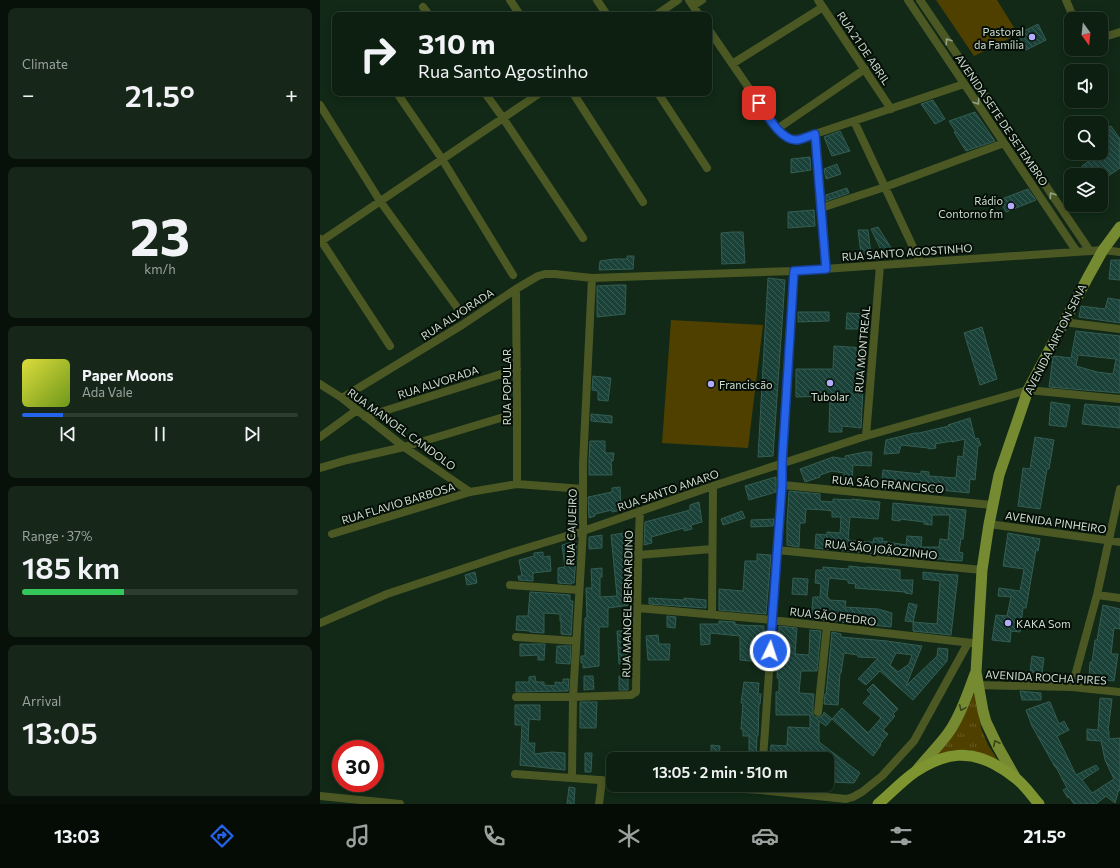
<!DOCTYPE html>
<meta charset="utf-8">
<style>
:root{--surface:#0d1f10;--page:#162719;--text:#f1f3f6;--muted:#9aa29f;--line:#2d3d30;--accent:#2563eb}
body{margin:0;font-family:Commissioner,sans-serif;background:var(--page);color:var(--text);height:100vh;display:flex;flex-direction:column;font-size:15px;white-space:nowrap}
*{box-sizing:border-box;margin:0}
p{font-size:13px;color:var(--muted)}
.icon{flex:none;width:22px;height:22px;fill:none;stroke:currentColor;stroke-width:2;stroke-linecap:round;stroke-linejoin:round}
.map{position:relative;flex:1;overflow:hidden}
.drawer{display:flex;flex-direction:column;gap:8px;padding:8px;background:#071109;width:320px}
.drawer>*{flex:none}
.banner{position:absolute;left:12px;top:12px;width:380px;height:84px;border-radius:8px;box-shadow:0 2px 10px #0003,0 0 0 1px var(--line);background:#0d1f10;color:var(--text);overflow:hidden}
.needle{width:26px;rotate:165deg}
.fabs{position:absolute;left:744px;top:12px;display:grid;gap:8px}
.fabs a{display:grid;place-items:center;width:44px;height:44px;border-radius:8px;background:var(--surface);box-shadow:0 2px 10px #0003,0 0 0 1px var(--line);font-size:20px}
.speed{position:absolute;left:12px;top:740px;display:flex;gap:8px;font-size:20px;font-weight:700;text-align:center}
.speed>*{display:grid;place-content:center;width:52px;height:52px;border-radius:50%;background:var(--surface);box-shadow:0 2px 10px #0003,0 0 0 1px var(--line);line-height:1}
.speed .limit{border:6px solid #d22;background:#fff;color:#111}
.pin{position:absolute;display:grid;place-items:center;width:34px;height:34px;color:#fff;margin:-17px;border-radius:8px;box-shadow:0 2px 6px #0006}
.me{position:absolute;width:44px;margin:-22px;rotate:4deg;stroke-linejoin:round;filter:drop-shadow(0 0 3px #0008)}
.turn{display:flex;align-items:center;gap:14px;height:84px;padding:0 20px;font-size:18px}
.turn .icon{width:52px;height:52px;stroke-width:2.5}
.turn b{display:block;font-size:28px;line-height:34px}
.big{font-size:30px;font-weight:600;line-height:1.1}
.drawer .widget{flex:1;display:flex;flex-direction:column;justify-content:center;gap:6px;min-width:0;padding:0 14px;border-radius:8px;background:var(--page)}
.drawer .dial{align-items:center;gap:0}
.dial b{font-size:52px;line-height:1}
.song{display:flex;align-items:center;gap:12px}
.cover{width:48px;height:48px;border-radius:6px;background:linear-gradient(135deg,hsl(60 70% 55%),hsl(80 70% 35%))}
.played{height:4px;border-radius:2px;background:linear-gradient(90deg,var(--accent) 15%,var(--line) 15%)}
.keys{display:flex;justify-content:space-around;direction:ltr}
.heat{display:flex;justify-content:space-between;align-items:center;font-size:22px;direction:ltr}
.charge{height:6px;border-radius:3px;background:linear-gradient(90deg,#34c759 37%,var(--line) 0)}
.trip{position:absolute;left:286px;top:752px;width:228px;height:40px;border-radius:8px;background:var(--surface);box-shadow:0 2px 10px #0003,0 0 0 1px var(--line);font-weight:600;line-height:40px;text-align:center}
.menu{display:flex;height:64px;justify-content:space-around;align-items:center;background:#050c06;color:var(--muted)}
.menu .icon{width:28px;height:28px}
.menu .on{color:var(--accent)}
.menu b{font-size:18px;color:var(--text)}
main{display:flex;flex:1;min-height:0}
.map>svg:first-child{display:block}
.grass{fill:url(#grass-tufts)}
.pitch{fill:#504000}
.building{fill:url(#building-back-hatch);stroke:#355d53;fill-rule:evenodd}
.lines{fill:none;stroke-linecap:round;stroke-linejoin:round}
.minor{stroke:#4c5824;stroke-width:8}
.primary{stroke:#768a31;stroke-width:11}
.trunk{stroke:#7e9430;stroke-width:11}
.oneway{stroke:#94a183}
.oneway2{stroke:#38461a}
.route-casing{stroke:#184099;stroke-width:10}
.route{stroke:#2563eb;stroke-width:7}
.poi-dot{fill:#b1adfa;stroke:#060f07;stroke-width:1.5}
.labels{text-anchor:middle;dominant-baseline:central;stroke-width:4;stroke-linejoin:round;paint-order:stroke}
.poi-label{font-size:11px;fill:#ceddd0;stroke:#060f07;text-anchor:end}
.street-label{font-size:11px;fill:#ceddd0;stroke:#060f07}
</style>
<main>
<section class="drawer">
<div class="widget"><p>Climate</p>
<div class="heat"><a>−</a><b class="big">21.5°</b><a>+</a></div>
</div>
<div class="widget dial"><b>23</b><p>km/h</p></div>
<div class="widget">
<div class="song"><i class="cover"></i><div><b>Paper Moons</b><p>Ada Vale</p></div></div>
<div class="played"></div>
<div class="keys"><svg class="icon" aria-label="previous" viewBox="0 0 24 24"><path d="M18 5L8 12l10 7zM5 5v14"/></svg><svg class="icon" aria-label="pause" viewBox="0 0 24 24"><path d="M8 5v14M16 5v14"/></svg><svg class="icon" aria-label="next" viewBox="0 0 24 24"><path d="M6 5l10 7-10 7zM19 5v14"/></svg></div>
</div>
<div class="widget"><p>Range · 37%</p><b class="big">185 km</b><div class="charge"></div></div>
<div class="widget"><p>Arrival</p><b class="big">13:05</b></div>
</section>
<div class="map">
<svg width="800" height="804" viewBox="0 0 800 804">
<defs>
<pattern id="grass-tufts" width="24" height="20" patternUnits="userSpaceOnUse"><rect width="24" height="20" fill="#504000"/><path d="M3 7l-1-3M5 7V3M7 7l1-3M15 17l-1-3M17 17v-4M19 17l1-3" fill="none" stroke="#685b24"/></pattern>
<pattern id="building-back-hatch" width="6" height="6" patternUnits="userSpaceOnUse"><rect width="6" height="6" fill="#1b4239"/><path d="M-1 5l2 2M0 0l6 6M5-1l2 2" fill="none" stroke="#3b5d55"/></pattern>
</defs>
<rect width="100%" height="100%" fill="#112916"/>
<path class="grass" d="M655 692 661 728 668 745 679 762 650 750 629 751 611 758 639 726Z"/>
<path class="pitch" d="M616 0H677L698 34 654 56Z
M351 320 443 325 428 448 342 443Z"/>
<path class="building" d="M718 24 726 40 706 50 698 34Z
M613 100 625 119 615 124 601 104Z
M655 112 675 141 646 151 634 132H636L629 121Z
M791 126 800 139V168L781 181V175H768L762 166 779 153H781V152L785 149 781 144V132Z
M520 131 530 151 512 156 504 137Z
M490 157 491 170 471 173V159Z
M517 164 521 174 506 179 504 169Z
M527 188 529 193 506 201V195Z
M708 189 716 200 686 212 679 200Z
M494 210 495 226 468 228V212Z
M558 227 575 254H563L551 229Z
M538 230H548L551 254H541Z
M412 232H423L425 263 402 264 401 233Z
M307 256H314L313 269 279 270 280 261 294 259H307Z
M791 260H800V280L789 279Z
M448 278 465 280 453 456 438 457Z
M296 285H306L305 314 277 317V286Z
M788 298 800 300V323L759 317 761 306 785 309Z
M478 312H509V321L478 322Z
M527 313 547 314 546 329H526Z
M662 327 677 379 660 385 644 333Z
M756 331 800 336V393L729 387 733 357 734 356 751 358ZM758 355 796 359 793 374 777 372 756 366Z
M514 346 545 348 541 428 522 426V432H509L510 396 476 397V369H513Z
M273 376 291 378 288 401 278 400V391L272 390Z
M731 402 750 405 746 427 729 425Z
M765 404 800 407V428L762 424Z
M271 414 292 416V423L271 421Z
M650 418 655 439 658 438 661 445 658 446 655 480 650 479 649 493 611 489V486L589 484 588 490 561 488 563 470 601 474V471L609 472V476L636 478 638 456 643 457 645 439 632 442V441L615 444 616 448 609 449 608 448 581 445 579 453 564 454 566 440 595 433H599L629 426 628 425Z
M715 437 734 440 729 469H727L720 509 698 506 703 468 710 469Z
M270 441H285V453H294L293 461H291L292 475H269V461Z
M545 452H552L551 466 533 465 532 486 524 485V473L512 471 500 475V477L485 482 480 469 513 457 525 459V456Z
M456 477V492L429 500 425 486Z
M300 487 301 510 292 512V510L275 514V516L269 518 268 497 292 492V488Z
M469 491 500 494V501L513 502V499L532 500V499L560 502 558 519 530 517 528 540 546 542H553L554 538H563L562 541 586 545 587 536 602 537 601 547H619L620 539 628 540 630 515H612V525L604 524V522L580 519V521L572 520 573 503 646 510 643 539H641L639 552 643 553 642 561 625 560V559H607L495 548 496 534 507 535V532L520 533 521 517H512V511L505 510 486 509 485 523H480L479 547 467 545V522Z
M379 502 382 522 371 525 372 529 364 531V528L331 537 332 543 324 545 325 522 370 510V505Z
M422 511 425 518 403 525 401 519Z
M454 519 453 526 431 527V520Z
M311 532 312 552H309L312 578 310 579V605L288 608V627H279V666L263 668V663H261V656H265V618H267L266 588H272L271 569 282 568V577H280V597L297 596 291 535Z
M688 533 720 539 718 551 716 550 706 608H703L700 632 691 631 690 642 672 640 676 615 687 616 691 597 678 596 679 588 700 591 704 569 683 566Z
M282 535V548L269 549V537Z
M256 541 257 545 254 583H251V584L238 583V568L245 567 242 545Z
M223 552V557L230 556 231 571 213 573V581L199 580 198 576H202L199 560 214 556V553Z
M437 554 451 555 446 614 399 610V589L423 591 425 561H437Z
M529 566 547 568V567L580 570V580H593L592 594 585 593V592L535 588 536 584 528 583V580L509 578 507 598H509V600L526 601 525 607 558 609 572 613 571 627 491 619 493 597H500L501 584 495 583 496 570H503V567L529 569Z
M155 572 157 583 147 585 145 575Z
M603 572 622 574 638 575 631 635 593 631V622L617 624 620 581 603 579Z
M473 578 488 579 487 595 472 594Z
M210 592 250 595V601H253L251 635 241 634V621H240V614L224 613V633L210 632V631L196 630 197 616H208Z
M329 598 364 600V598L386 600V608L329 604Z
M589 603 597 605 593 622 585 621Z
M783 605 800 609V629L794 628 791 654H798L794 681 769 679 770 662H772L775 640H777Z
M347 616 356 617 355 628 347 627Z
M399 621 415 622V624L419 625 444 626V633H442L441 662 420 660V636L390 633V644L381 645 380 624H399Z
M311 624V639H309L310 663 299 664 297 631H302L303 625Z
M459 626 477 628 475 654 489 655 490 630 501 631 497 671H481L479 693 494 694 493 703H492H493V715L495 717H500L503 715 504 712 512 719 506 726 499 721V742L540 773 534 783 507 782 509 759H450L451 745 467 746 468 727 490 728V715H456V692H459V678H457Z
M512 632 521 634V637L567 641 602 646 586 686 617 656 618 648 628 649 627 661 593 700 560 671 546 685 538 679 558 658 538 657V655L524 653 521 673H520L518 705 504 704 505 694H506ZM576 653 592 655 589 664 578 672 570 665Z
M338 635 339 644H350L349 660H328L326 636Z
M200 644H225L224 660H218V655L200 656Z
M237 646H251L250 664 236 663Z
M712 656 724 658 722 673 710 672Z
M215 676 216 682H224V685L235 686V682L243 683V679H249L248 691 196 692V682H209V677Z
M264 676H273L274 689 264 690Z
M299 676H308V690H299Z
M424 682 439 683 438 694H441L440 704H439L438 736H437L436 759H429V736H423V729H421L423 703H421Z
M553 684 578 709 573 714 575 716 563 730 568 734 560 744 561 745 553 756 512 719 522 708 548 733 561 718 543 703 551 694 547 690Z
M700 691 721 693V700H702Z
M780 698 792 699 788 731H789V739L800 738V791L799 789 795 803 786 796 776 804H754L749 797 748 798 743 790 747 788 736 767H735L712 726 706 710 728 702H730L739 724 744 721 749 730 737 736 756 775 776 765 779 769 762 780 772 793 794 779 785 760 781 741 767 740V729L778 730Z
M260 702H277L276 728H260Z
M195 705H220V720L209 719 208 743H215L214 754 232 752 245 753V770L200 765 202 725H195Z
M391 745 400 746 399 759H391Z
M265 753H272L271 772H265Z
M249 787 255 788 254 804H247Z"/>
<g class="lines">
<path class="minor" d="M190 0 200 15
M277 0 287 15
M369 0 379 15
M498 0 571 109
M588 0 757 252
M600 0 770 251
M746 0 754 19
M373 6 382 0
M103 7 109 15
M336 15 358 0
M389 30 457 129C472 144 477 139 495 134L644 84
M781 38 800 32
M412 64 503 7
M77 93 122 159 193 275
M165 93 183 118 263 238
M253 93 323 202
M338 93 387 168
M0 105 60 201 139 310
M534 121 600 262
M457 129 545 69
M495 134 506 269
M501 208 565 187 684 143
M0 239 70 346
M0 242 220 93
M196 289 197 413V484
M743 322 800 329
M0 384 22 398 84 447 150 492
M22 398 142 325 196 289 218 276 225 274H235L272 278 474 271 770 251 783 250 800 252
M45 417 197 369
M546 436 560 265
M0 437 37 410
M0 468 27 460 84 447 197 413
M462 485 672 505
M669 524 800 542
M12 534 150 492 197 484 263 489
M457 550 662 570
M318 555 392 549
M190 585 259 590
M777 595 800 598
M318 608 452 620 652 643
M392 614 393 486
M0 623 67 594 187 554 263 531 393 486 546 436 708 390 800 399
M196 637 256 641
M653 685 752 687 800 692
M752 687 777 595 800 489
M196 697H253L311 695 316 692C317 632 317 571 320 511
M498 712 507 626
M443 759 462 485V464L474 271
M195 774 293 781
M252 777 253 697 263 531V464L272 278
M359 785 441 790 526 799 533 797 542 792 562 776 594 741 648 643
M0 796 80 804
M279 804 282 780"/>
<path class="primary" d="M597 770C608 756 622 743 631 729 642 712 648 693 655 674
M695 777 678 747 666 722 663 711 656 672 662 570 669 524 679 475 708 390 768 277 783 250 800 227"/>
<path class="trunk" d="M558 804C570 794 582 781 595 772 625 752 651 749 681 768 686 771 690 774 694 777 704 784 711 795 719 804"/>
</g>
<defs><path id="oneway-chevron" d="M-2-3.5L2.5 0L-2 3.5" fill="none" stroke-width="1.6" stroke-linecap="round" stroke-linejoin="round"/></defs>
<g class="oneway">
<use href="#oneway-chevron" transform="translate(628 41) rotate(-124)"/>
<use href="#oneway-chevron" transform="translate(657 102) rotate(56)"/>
<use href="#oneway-chevron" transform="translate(732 195) rotate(-124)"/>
</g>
<g class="oneway2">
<use href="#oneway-chevron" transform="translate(642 708) rotate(114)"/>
<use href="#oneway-chevron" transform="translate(676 743) rotate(-117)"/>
</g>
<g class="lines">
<g class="route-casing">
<path id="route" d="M439 103C447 115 461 141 477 140 483 139 489 136 495 134L506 269 474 271 462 464V485L450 651"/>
</g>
<use href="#route" class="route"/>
</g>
<g class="poi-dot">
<circle cx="712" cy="37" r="4"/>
<circle cx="691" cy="206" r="4"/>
<circle cx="510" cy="383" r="4"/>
<circle cx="391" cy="384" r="4"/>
<circle cx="688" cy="623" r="4"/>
</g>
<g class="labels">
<g class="poi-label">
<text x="704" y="31">Pastoral<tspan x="704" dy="13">da Família</tspan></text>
<text x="683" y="200">Rádio<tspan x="683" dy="13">Contorno fm</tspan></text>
<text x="399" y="384" text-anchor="start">Franciscão</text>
<text x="510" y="396" text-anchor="middle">Tubolar</text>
<text x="696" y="623" text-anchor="start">KAKA Som</text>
</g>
<g class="street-label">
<text transform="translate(544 48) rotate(56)">RUA 21 DE ABRIL</text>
<text transform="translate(682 120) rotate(56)">AVENIDA SETE DE SETEMBRO</text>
<text transform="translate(587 252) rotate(-4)">RUA SANTO AGOSTINHO</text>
<text transform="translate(137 314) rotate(-33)">RUA ALVORADA</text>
<text transform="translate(735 339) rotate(-63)">AVENIDA AIRTON SENA</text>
<text transform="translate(542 349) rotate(-85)">RUA MONTREAL</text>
<text transform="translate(118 382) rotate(-18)">RUA ALVORADA</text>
<text transform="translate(186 387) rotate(-90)">RUA POPULAR</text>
<text transform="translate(82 429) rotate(36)">RUA MANOEL CANDOLO</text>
<text transform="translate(568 484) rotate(5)">RUA SÃO FRANCISCO</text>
<text transform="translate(348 490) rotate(-19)">RUA SANTO AMARO</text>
<text transform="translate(78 503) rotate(-17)">RUA FLAVIO BARBOSA</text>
<text transform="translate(736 522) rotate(8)">AVENIDA PINHEIRO</text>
<text transform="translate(251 527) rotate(-88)">RUA CAJUEIRO</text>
<text transform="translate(561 549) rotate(6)">RUA SÃO JOÃOZINHO</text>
<text transform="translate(307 604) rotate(-89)">RUA MANOEL BERNARDINO</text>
<text transform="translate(513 616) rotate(7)">RUA SÃO PEDRO</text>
<text transform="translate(726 677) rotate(3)">AVENIDA ROCHA PIRES</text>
</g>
</g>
</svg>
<div class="fabs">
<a><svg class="needle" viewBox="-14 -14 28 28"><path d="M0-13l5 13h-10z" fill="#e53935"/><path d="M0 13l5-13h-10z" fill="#9aa29f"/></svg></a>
<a><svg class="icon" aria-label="sound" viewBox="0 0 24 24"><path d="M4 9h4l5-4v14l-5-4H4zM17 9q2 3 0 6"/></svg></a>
<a><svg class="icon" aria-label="search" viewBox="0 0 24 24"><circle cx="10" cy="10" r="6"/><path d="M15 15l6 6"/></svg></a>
<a><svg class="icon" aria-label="layers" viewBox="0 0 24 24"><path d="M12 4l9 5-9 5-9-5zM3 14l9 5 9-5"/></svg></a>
</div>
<div class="speed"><div class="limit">30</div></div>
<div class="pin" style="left:439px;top:103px;background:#d93025"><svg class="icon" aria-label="arrive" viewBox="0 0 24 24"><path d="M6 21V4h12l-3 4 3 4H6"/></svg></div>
<svg class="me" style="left:450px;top:651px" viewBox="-20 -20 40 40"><circle r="17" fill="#2563eb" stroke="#fff" stroke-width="3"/><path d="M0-11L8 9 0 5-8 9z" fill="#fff"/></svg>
<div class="trip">13:05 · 2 min · 510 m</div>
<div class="banner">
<div class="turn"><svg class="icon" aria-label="right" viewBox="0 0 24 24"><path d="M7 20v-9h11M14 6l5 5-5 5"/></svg><div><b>310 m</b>Rua Santo Agostinho</div></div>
</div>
</div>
</main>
<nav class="menu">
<b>13:03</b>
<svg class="icon on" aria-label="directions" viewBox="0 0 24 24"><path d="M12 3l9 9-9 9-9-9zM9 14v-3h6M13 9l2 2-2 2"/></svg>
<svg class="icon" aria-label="music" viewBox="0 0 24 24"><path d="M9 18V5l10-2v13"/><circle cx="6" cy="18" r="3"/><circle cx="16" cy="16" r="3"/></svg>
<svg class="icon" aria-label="phone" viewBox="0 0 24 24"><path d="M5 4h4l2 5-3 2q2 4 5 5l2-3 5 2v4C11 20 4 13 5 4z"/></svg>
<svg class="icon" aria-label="climate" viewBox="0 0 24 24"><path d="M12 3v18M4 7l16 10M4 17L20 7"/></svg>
<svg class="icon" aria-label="car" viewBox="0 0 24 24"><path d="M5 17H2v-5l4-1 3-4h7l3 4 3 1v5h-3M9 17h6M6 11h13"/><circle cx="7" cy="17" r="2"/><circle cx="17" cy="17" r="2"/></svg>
<svg class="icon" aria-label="filters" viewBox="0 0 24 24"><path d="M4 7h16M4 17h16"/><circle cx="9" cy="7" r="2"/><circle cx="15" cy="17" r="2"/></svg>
<b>21.5°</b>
</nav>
